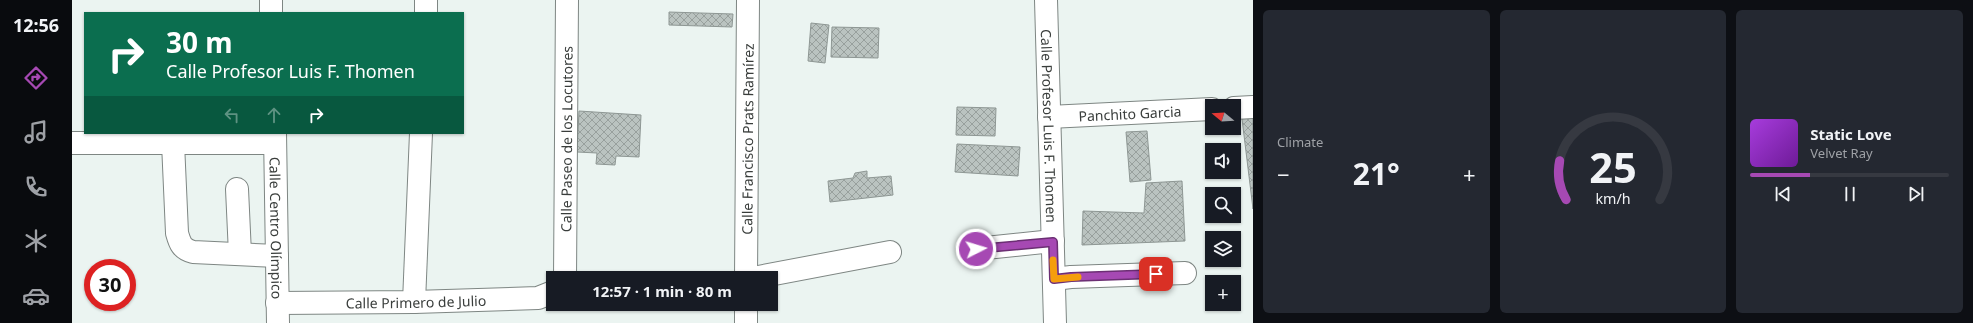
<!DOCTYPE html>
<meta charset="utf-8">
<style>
:root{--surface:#171b24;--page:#242831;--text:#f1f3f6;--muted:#9ea1a6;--line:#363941;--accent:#a649b3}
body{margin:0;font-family:"Noto Sans",sans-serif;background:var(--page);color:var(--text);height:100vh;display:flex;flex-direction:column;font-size:15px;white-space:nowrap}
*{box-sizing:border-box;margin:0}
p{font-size:13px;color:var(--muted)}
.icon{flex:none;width:22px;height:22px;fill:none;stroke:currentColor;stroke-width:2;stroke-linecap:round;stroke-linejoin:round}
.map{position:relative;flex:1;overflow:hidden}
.side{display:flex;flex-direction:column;gap:10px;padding:10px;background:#0d0f14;width:720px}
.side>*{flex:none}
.hud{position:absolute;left:12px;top:12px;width:380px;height:122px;border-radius:0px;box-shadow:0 1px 3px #0004;background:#0b6e4f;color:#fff;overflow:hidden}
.needle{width:26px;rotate:288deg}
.buttons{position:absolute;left:1133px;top:99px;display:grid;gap:8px}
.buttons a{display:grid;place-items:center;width:36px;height:36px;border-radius:0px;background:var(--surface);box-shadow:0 1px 3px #0004;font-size:20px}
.speed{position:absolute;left:12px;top:259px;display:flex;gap:8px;font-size:20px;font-weight:700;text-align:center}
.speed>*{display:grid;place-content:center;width:52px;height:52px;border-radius:50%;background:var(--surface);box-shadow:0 1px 3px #0004;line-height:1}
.speed .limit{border:6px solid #d22;background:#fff;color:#111}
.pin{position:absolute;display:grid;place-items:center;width:34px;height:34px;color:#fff;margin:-17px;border-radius:8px;box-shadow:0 2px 6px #0006}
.me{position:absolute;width:44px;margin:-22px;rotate:85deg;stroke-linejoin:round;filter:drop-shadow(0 0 3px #0008)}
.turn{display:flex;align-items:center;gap:14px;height:84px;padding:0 16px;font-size:18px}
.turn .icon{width:52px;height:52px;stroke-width:2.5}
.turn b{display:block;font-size:28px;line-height:34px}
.lanes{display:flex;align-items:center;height:38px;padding:0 16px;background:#0003;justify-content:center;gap:20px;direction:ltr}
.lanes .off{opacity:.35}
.big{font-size:30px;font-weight:700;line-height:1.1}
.side .tile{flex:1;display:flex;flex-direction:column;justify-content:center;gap:6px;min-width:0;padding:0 14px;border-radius:6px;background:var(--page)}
.side .dial{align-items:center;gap:0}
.dial svg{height:104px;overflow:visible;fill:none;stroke:var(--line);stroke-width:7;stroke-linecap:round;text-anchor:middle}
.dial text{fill:var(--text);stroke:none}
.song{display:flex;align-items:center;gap:12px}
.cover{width:48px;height:48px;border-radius:6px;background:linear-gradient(135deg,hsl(280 70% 55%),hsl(280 70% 35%))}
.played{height:4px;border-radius:2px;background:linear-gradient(90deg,var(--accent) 30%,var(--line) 30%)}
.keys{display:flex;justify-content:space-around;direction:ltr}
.heat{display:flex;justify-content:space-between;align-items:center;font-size:22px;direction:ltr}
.side .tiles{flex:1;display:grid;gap:10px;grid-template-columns:repeat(3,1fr)}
.trip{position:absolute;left:474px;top:271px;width:232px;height:40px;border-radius:0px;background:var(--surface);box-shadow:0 1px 3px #0004;font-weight:700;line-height:40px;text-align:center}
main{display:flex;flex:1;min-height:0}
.menu{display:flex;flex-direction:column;width:72px;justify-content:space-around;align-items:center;background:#090b0e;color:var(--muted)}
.menu .icon{width:28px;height:28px}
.menu .selected{color:var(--accent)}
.menu b{font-size:18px;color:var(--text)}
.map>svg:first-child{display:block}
.building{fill:url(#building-cross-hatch);stroke:#8e9794}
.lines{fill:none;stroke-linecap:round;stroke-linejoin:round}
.minor-casing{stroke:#7e8683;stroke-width:24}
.minor{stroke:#fff;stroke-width:22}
.route-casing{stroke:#6c2f74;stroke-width:10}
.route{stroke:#a649b3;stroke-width:7}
.slow{stroke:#f59e0b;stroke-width:7}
.labels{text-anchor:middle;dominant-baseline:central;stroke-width:3.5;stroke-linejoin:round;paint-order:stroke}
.street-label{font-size:14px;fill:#393d3b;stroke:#fff}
</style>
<main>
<nav class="menu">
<b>12:56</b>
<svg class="icon selected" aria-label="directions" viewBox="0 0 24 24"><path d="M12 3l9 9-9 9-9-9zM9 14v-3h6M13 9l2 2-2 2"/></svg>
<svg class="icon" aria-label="music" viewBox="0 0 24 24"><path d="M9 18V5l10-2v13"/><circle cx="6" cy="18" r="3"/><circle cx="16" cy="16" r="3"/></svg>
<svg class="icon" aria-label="phone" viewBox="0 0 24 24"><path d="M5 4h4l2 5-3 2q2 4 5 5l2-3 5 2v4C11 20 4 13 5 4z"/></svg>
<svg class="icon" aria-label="climate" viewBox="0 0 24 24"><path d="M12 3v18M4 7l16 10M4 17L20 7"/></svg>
<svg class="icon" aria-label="car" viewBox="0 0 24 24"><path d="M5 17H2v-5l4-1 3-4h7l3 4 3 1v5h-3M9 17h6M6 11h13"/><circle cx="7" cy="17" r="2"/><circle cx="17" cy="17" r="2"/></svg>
</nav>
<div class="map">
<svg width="1181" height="323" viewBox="0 0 1181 323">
<defs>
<pattern id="building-cross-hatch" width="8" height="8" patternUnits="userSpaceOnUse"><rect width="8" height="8" fill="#bac3c0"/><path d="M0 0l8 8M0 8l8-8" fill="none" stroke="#98a09d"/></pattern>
</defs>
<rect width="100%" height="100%" fill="#ebf4f1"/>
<path class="building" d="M597 12 661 14 660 27 597 25Z
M739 23 757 25 753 63 736 61Z
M760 27 807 28 806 58 759 57Z
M885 107 924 108 923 136 884 135Z
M507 111 569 115 567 157 544 156 543 165 524 164 525 153 505 152Z
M1181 118V209L1170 119Z
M1075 131 1079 180 1058 182 1054 132Z
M885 144 948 147 946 176 883 172Z
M795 171V178L819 176 821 195 758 202 756 181 781 178 783 173Z
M1110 181 1113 241 1010 245 1011 211 1072 213 1074 183Z"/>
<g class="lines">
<g class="minor-casing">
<g id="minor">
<path d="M199 0V13"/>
<path id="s1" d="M974 0 983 323"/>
<path d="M354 13V0"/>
<path d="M1162 108 1181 107"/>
<path id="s2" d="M977 117 1140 109"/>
<path id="s3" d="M203 133 206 323"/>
<path d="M0 143H203"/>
<path d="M101 143 105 233C108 244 110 249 121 252L205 256"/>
<path d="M165 189 168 254"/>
<path d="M904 249 981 241"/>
<path id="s4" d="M493 278 495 0"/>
<path id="s5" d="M674 278 676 0"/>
<path d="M681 278 818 252"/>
<path d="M982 279 999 277 1113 273"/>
<path d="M342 302 349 133"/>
<path id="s6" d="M205 303 342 302 466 298 481 292"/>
<path d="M674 304V323"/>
</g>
</g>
<use href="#minor" class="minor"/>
</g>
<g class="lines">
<g class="route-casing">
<path id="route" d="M904 249 981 242 982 279 999 277 1084 274"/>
</g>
<use href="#route" class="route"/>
<path class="slow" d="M981 260 982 279 1006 277"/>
</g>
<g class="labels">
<g class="street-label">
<text stroke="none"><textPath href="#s2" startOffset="81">Panchito Garcia</textPath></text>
<text stroke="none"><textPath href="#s1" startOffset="126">Calle Profesor Luis F. Thomen</textPath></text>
<text stroke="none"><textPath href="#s4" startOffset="139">Calle Paseo de los Locutores</textPath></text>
<text stroke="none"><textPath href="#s5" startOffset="139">Calle Francisco Prats Ramírez</textPath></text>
<text stroke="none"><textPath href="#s3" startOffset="95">Calle Centro Olímpico</textPath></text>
<text stroke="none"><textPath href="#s6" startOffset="139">Calle Primero de Julio</textPath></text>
</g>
</g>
</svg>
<div class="buttons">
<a><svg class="needle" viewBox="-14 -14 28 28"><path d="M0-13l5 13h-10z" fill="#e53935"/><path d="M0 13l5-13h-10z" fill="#9ea1a6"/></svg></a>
<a><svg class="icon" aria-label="sound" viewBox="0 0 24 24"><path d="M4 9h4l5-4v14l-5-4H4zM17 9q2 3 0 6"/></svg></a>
<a><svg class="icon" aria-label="search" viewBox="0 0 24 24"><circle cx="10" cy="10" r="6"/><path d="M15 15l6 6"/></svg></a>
<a><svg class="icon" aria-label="layers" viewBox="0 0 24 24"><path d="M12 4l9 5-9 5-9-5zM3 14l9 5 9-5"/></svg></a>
<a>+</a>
</div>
<div class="speed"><div class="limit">30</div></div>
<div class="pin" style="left:1084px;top:274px;background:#d93025"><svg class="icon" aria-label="arrive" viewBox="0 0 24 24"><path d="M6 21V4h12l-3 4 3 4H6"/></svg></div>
<svg class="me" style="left:904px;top:249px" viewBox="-20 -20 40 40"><circle r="17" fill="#a649b3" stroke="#fff" stroke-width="3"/><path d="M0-11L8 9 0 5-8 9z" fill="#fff"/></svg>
<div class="trip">12:57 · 1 min · 80 m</div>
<div class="hud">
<div class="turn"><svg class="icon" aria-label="right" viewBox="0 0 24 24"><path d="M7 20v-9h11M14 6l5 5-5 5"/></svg><div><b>30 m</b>Calle Profesor Luis F. Thomen</div></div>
<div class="lanes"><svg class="icon off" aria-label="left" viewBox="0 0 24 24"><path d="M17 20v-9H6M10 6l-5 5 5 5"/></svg><svg class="icon off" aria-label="ahead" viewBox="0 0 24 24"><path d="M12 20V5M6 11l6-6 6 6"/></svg><svg class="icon" aria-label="right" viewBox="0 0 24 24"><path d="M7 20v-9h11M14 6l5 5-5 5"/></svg></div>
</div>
</div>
<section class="side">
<div class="tiles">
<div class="tile"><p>Climate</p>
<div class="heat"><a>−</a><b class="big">21°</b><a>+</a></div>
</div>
<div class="tile dial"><svg viewBox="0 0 100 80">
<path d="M14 69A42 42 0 1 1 86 69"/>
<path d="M14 69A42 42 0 0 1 9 39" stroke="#a649b3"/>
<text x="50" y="56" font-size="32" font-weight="700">25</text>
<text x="50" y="72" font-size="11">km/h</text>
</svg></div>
<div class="tile">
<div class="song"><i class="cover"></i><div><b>Static Love</b><p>Velvet Ray</p></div></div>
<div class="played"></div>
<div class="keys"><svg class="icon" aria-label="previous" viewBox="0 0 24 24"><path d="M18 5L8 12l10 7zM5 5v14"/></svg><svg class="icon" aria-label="pause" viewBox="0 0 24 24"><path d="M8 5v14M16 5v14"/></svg><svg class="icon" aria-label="next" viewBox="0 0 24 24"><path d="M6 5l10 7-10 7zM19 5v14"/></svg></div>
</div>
</div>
</section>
</main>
